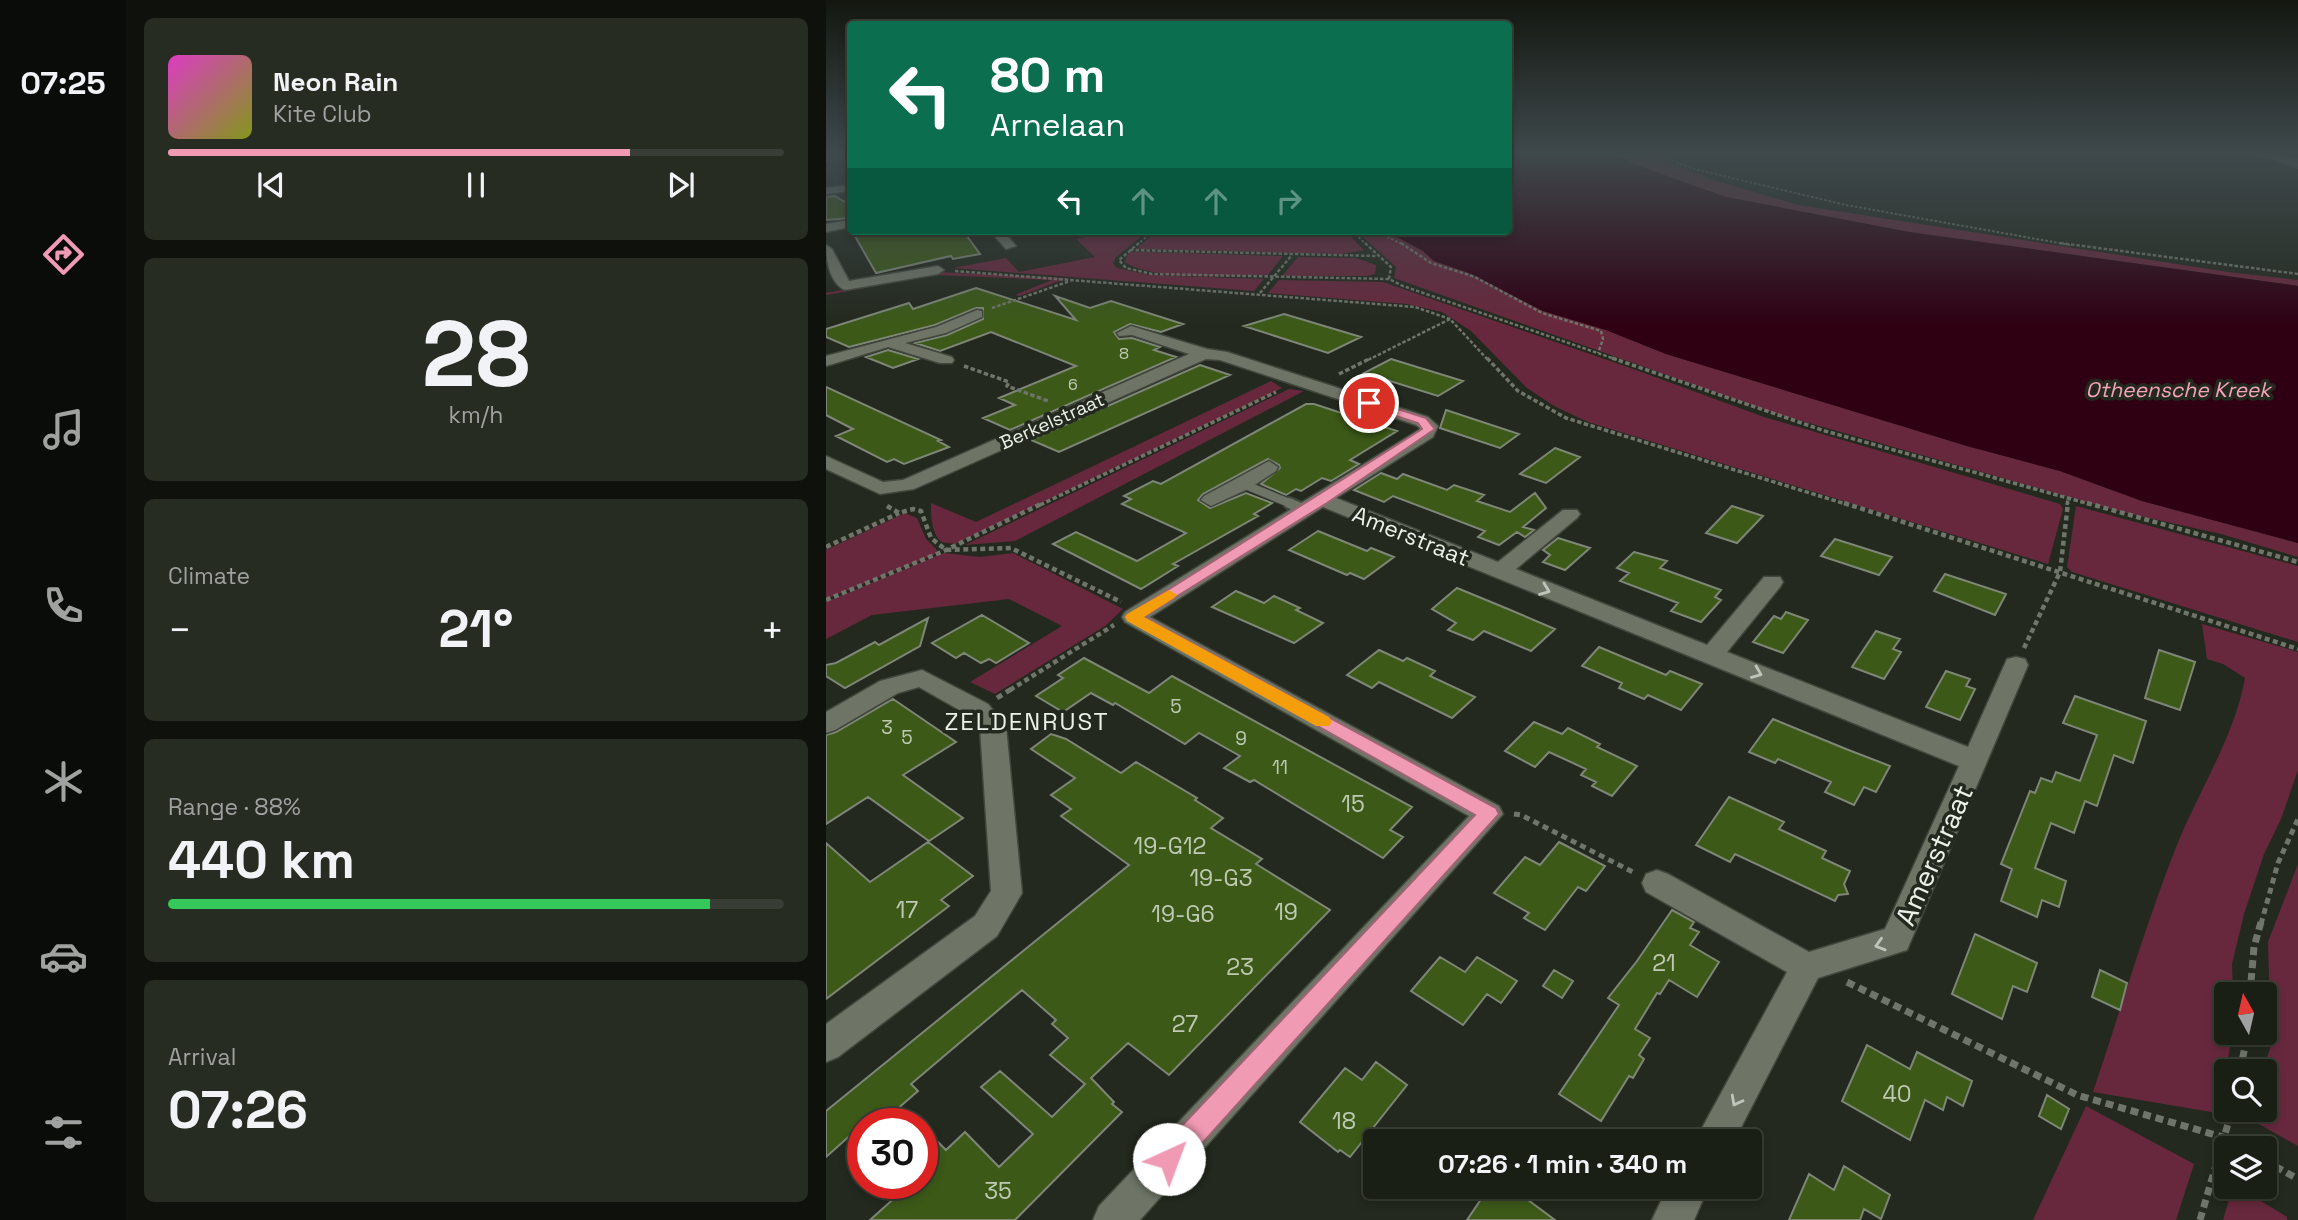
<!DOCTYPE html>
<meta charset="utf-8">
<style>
:root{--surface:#1a1f16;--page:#272c23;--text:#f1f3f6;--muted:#9fa2a1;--line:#383d35;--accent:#f19ab3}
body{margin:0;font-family:"Space Grotesk",sans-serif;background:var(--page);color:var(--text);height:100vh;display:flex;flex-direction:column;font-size:26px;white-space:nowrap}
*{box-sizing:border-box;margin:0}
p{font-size:23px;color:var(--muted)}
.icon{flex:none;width:38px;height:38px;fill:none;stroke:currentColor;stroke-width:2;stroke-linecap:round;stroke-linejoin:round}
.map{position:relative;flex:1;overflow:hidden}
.panel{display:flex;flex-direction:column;gap:18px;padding:18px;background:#0e110c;width:700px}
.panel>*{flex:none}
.hud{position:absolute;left:21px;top:21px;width:665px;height:214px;border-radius:7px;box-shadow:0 4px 10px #0003,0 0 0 2px var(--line);background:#0b6e4f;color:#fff;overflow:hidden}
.needle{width:46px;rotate:352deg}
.buttons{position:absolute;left:1388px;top:982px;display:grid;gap:14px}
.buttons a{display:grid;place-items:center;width:63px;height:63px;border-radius:7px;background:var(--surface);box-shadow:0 4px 10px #0003,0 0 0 2px var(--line);font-size:35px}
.speed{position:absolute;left:21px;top:1108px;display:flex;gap:14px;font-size:35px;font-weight:700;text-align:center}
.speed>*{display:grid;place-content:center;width:91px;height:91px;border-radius:50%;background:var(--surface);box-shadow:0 4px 10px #0003,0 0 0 2px var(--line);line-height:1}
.speed .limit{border:10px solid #d22;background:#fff;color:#111}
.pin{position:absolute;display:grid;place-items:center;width:60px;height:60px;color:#fff;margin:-30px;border:4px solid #fff;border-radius:50%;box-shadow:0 2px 7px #0007}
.me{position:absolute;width:77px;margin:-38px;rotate:43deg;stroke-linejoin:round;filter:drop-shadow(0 0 5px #0008)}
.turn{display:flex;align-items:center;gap:24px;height:147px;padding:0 28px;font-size:32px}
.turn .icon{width:91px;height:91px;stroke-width:2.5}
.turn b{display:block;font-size:49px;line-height:60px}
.lanes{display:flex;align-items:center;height:66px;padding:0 28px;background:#0003;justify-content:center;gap:35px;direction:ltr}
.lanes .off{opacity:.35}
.big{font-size:52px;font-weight:700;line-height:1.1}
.panel .tile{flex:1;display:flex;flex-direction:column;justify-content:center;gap:10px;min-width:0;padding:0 24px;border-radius:10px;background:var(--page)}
.panel .dial{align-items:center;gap:0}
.dial b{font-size:91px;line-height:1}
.song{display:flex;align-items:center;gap:21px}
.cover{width:84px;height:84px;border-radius:10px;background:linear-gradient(135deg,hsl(310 70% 55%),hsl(70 70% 35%))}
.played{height:7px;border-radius:4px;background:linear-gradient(90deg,var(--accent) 75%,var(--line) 75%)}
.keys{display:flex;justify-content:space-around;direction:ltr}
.heat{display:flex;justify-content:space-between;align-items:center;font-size:38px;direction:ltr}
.charge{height:10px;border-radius:5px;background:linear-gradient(90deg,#34c759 88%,var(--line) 0)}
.trip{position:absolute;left:537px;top:1129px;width:399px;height:70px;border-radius:7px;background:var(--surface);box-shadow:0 4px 10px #0003,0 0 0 2px var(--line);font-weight:700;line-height:70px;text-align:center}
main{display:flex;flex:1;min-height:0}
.dock{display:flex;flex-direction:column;width:126px;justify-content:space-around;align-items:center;background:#0a0c09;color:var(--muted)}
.dock .icon{width:49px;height:49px}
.dock .active{color:var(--accent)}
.dock b{font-size:32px;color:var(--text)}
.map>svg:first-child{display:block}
.green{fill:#67283d}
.water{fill:#2e0012}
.building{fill:#3c5918;stroke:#7e8678;stroke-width:2}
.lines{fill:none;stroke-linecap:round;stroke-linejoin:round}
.service-far1-casing{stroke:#42473d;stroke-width:10}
.service-casing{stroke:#42473d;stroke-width:14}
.minor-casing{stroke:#42473d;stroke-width:3}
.tertiary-casing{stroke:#42473d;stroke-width:4}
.path-far5{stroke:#70756c;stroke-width:2;stroke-dasharray:2.5 2;stroke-linecap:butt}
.path-far4{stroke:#70756c;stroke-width:2.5;stroke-dasharray:3.5 2;stroke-linecap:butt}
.path-far3{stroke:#70756c;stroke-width:3.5;stroke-dasharray:4.5 2.5;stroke-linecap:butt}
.path-far2{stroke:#70756c;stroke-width:4.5;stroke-dasharray:5 3.5;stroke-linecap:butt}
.path-far1{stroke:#70756c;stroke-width:5;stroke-dasharray:6 4.5;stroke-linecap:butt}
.path{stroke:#70756c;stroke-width:7;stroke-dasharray:8 5;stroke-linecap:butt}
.service-far1{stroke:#6e7567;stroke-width:8}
.service{stroke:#6e7567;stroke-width:10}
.minor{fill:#6e7567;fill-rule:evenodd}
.tertiary{fill:#6e7567;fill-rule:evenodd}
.oneway{stroke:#bfc5bb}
.route{fill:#f19ab3;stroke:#9d6474;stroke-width:2}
.slow{fill:#f59e0b}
.labels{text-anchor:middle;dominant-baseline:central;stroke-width:7;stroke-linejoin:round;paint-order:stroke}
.far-number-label{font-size:16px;fill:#bfcab4}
.far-street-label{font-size:19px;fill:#ebf0e8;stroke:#23291e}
.number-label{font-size:19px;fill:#bfcab4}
.far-water-label{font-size:21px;font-style:italic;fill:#f7a3bb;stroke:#23291e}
.street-label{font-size:23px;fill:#ebf0e8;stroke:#23291e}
.near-number-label{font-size:23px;fill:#bfcab4}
.neighbourhood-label{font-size:24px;letter-spacing:2px;fill:#ebf0e8;stroke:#23291e}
.near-street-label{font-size:28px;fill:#ebf0e8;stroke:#23291e}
</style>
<main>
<nav class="dock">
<b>07:25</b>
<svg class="icon active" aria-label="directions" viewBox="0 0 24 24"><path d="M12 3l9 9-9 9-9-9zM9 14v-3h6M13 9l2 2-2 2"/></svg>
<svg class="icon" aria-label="music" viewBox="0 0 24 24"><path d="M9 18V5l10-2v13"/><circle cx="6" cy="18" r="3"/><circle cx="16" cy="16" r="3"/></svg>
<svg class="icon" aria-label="phone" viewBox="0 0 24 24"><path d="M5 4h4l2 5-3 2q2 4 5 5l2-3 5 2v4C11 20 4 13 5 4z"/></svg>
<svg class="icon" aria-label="climate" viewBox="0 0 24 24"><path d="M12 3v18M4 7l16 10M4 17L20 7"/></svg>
<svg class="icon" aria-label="car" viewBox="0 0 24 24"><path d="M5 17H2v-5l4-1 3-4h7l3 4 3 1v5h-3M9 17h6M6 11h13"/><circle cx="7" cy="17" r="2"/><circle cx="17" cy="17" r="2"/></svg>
<svg class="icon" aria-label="filters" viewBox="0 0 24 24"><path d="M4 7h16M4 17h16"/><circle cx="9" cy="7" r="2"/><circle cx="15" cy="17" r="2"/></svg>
</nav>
<section class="panel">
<div class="tile">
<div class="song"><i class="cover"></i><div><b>Neon Rain</b><p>Kite Club</p></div></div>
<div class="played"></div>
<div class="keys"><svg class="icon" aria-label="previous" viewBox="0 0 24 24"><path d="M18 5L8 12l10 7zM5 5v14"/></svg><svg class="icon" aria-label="pause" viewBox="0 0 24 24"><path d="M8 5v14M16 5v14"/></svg><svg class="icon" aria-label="next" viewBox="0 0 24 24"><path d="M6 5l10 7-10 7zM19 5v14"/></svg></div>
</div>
<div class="tile dial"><b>28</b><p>km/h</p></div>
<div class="tile"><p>Climate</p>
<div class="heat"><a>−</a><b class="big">21°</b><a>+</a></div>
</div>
<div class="tile"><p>Range · 88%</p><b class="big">440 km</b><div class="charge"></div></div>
<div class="tile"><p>Arrival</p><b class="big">07:26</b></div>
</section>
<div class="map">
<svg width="1472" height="1220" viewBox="0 0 1472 1220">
<rect width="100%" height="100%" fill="#23291e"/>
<path class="green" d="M792 154H823L881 178 972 205 1402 272 1472 280V286L1083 232 900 197 805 163Z
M293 231H322L290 257 287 263 291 268 323 275 438 279 428 291 127 268 180 258 193 272 269 257 250 239Z
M330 231H519L538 250 516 254 310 249Z
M530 231H560L597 251 608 261 643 273 717 311 780 330 840 354 1141 446 1234 471 1316 501 1472 543V557L1395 534 1296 512 948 413 568 278 570 267Z
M303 252H321L457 256 442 275C401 275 333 282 298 262Z
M472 257 530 258 550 265 549 274 542 276H456Z
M110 272 241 278 194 296 189 295 226 280 110 275 0 295V293Z
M453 280 557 282 810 370 938 417 1234 504 1237 509 1222 564 762 422 728 406 701 388 645 331 616 312 581 304 442 293Z
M445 381 456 388 129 544 115 542C105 531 105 518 105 503L150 522Z
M463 389 478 391 189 541 139 545Z
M1250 506 1472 566V642L1246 572 1241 567Z
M79 513 91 518 100 539 111 550 108 555 0 599V550Z
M118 553 154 557 187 553 297 609 279 626 169 694 144 682 236 626 183 599 46 615 0 639V602Z
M1376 624 1472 652V770L1455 819 1438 854 1418 914 1406 964 1407 994H1400V1032L1407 1033 1391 1113 1267 1092C1294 1012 1318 929 1349 850 1371 793 1408 739 1419 678L1397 664 1381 659Z
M1472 864V1146L1422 1118 1425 1110H1438L1437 1071 1445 1045 1442 942Z
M1260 1106 1368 1164 1350 1220H1207Z
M1407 1186 1412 1187 1461 1217V1220H1397Z"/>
<path class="water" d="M683 154H792L805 163 900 197 1083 232 1472 286V543L1316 501 1234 471 1141 446 840 354 780 330 717 311 643 273 608 261 597 251 560 231H682Z"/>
<path class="building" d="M9 196 24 205V218L0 220V197Z
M26 231H123L126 234 138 232 154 254 127 259 125 256 50 273Z
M150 288 250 320 229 296 264 308 285 301 357 324 335 332 304 324 288 332 293 339 306 338 334 347 328 350 350 357 184 430 157 418 189 405 173 398 250 366 165 332 114 351 89 343 121 335 157 319V308H150L109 325 23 347 0 337V329L83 303 87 309Z
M458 314 535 337 502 353 418 326Z
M62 350 92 359 67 368 40 357Z
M565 359 637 381 612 396 538 373Z
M374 365 404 375 233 452 205 440Z
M0 387 115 440 112 441 123 447 78 464 68 459 61 462 10 436 27 429 0 415Z
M480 404H488L571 431 524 460 533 464 505 481 496 478 475 491 470 489 460 495 435 484 454 468 453 465 442 459 377 494 372 500 384 508 420 493 446 503 428 514 432 516 347 564 352 566 315 589 227 544 250 532 311 561 360 533 296 504 305 499 298 496 327 481 335 484Z
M620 410 693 434 674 448 614 428Z
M729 448 754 457 720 483 694 474Z
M555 473 571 479 577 474 621 490 628 485 658 495 651 501 684 512 709 493 720 508 697 527 708 530 699 537 691 532 673 545 652 537 659 531 567 496 558 502 528 490Z
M906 506 937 516 911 543 880 533Z
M492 531 541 551 545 548 568 557 538 579 524 573 521 575 463 550Z
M732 538 764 548 739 570 717 562 724 555 717 550Z
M1009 539 1066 557 1053 575 995 556Z
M808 552 841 561 834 568 895 590 889 597 895 600 875 622 845 611 852 603 794 581 803 573 791 568Z
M1119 574 1180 594 1169 615 1108 591Z
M631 588 682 609 729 629 705 651 658 631 647 640 622 630 630 623 606 609Z
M410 591 438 603 448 596 474 608 470 610 497 623 468 643 386 607Z
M960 612 982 620 957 653 927 642 948 616 955 619Z
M156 615 203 643 170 663 163 659 155 663 138 653 130 658 106 643Z
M102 618 94 646 19 688 0 676V665L10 663 49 642 53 645Z
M1050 631 1074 639 1067 649 1075 652 1058 679 1026 667Z
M773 647 840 675 844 671 876 684 855 710 822 695 818 699 793 688 796 683 756 666Z
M553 650 577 661 581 658 609 671 604 676 649 697 626 718 553 682 546 688 521 675Z
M1333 650 1369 662 1354 710 1319 698Z
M258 658 323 693 346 676 586 807 564 830 577 837 557 858 428 780 424 782 398 768 414 756 373 733 359 744 289 703 287 705 265 693 237 712 210 696 237 678 232 675Z
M1120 671 1144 679 1140 686 1149 689 1134 720 1100 707Z
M1249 696 1320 721 1307 763 1288 755 1271 806 1259 801 1248 833 1225 823 1209 868 1240 881 1233 907 1216 900 1211 917 1175 901 1186 869 1175 864 1204 791 1209 793 1215 778 1226 782 1230 772 1254 781 1271 735 1237 723Z
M67 699 130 742 77 775 137 818 103 841 42 797 0 824V735L10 732Z
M947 719 1020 749 1064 766 1050 792 1038 787 1028 805 999 792 1005 782 952 759 949 763 923 752Z
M708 722 736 734 742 728 774 744 771 747 811 766 786 796 766 786 770 782 755 775 760 769 723 752 709 767 679 751Z
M225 734 240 739 295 773 310 762 371 798 369 800 397 818 385 828 436 859 430 864 504 910 343 1075 302 1043 265 1078 288 1102 286 1104 296 1112 189 1220H44L73 1194 64 1183H96V1126L120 1150 139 1132 173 1167 207 1134 155 1087 174 1071 226 1117 259 1084 224 1055 242 1038 226 1024 230 1020 196 990 85 1084 92 1091 54 1124H37L0 1157V1111L303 865 235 816 245 809 225 795 249 778 205 749Z
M903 797 958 822 953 829 1000 851 996 858 1024 871 1018 884 1022 894 1012 895 1009 901 909 854 904 862 870 845Z
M102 842 147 876 115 900 123 906 0 999V843L44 882Z
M733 842 779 866 760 891 752 887 719 930 698 918 703 913 668 893 699 857 714 865Z
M846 910 868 922 864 928 873 932 864 945 893 962 871 997 843 980 834 994 831 993 809 1029 824 1038 813 1055 818 1059 807 1078 803 1076 775 1121 733 1094 793 1005 782 998 811 961Z
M1149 934 1211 963 1201 992 1187 986 1176 1019 1126 994Z
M614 957 639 972 651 957 691 981 675 1003 661 994 637 1025 585 991Z
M728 970 747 981 736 998 717 986Z
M1274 970 1301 983 1294 1010 1266 997Z
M1041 1045 1084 1069 1091 1052 1146 1081 1137 1106 1121 1097 1117 1110 1099 1100 1084 1140 1016 1101Z
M550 1062 581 1085 524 1157 514 1150 512 1152 474 1122 519 1068 536 1080Z
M1221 1095 1243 1109 1235 1129 1213 1116Z
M1018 1166 1064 1195 1055 1219 1038 1209 1034 1220H963L983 1174 1008 1190Z
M664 1186H683L729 1220H641Z"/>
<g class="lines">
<g class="service-far1-casing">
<path id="service-far1" d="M417 484 468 505"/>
</g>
<g class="service-casing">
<path id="service" d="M463 503 479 510"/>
</g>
<g class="minor-casing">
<path id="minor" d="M24 185V191L0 194V188Z
M24 220V227L0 232V224Z
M164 231H177L190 246 180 249Z
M0 245 6 249 23 281 112 266 118 270 112 274 19 290C4 284 0 260 0 245Z
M151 310 156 311V317L120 333 79 343 126 357 128 360 126 363H114L62 347 0 366V356L110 327Z
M305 326 381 349 401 352 602 417 612 426 607 437 510 498 672 562 737 510H751L754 514 751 518 690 569 881 645 938 577H954L957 582 954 587 901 652 1142 747 1181 659 1190 657 1199 659 1202 665 1081 950 992 978 908 1141H869L961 972 820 892 816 883 820 874 831 870 842 874 983 952 1059 929 1133 766 497 507 324 617 673 806 677 814 314 1220H267L273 1206 643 816 299 622 296 617 299 612 593 430 594 428 590 425 394 360 380 359 88 489 54 494 0 469V456L57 482 77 480 363 354 306 335 293 336 291 333Z
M443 461 452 467 450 471 424 488 385 506 375 500 378 496Z
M96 670 162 704 180 726 196 893 171 936 12 1057 0 1062V1024L149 916 165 891 154 728 144 716 93 687 72 693 9 730 0 733V712L54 681Z
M842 1186H883L868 1220H826Z"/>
</g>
<g class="tertiary-casing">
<path id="tertiary" d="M1429 154H1449L1472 159V167Z"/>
</g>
<path class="path-far5" d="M829 154 868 169 1020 205 1244 245
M0 161 24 158
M526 231 541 245
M549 231 578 245
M311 245 327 231"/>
<path class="path-far4" d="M313 243 293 260 300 268 326 274 563 279
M539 243 565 267 563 279 577 286 792 360
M575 243 605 263 649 277 716 313 775 331 777 339 772 353
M1234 243 1472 274
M304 250 550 256
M129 271 589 307 624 319 662 360
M434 293 466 255
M166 308 244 281
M542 360 624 319"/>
<path class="path-far3" d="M661 358 692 391 740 418 1023 505
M786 358 999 431 1267 505
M138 366 183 382 181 386 222 401
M513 374 545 358
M214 505 450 392
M1241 505 1242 499"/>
<path class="path-far2" d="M1018 503 1472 649
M1261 503 1472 562
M61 506 73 513 87 509 95 511 105 538 120 550 185 548 295 602
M0 547 73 513
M0 600 120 550 217 503
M1198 648 1234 572 1242 503
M184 690 288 625"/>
<path class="path-far1" d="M171 698 187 688
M688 814 695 815 809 873
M1435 924 1452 863 1472 819"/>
<path class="path" d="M1021 982 1251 1095 1400 1138 1418 1148
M1424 994 1428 947 1435 922
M1414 1071 1422 1032
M1438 1160 1472 1179
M1374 1220 1406 1110"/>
<use href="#service-far1" class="service-far1"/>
<use href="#service" class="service"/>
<use href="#minor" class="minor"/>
<use href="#tertiary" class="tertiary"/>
</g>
<defs><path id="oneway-chevron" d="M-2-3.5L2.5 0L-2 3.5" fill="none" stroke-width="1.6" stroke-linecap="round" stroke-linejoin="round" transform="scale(1.75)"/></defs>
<g class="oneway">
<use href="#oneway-chevron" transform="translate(719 590) rotate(21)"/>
<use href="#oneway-chevron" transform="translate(931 673) rotate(22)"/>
<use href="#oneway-chevron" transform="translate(1054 945) rotate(163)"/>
<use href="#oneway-chevron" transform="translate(910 1101) rotate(118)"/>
</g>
<linearGradient id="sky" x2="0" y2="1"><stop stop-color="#131710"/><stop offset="0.47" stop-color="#3f494c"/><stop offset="1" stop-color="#3f494c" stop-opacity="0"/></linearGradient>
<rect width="1472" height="325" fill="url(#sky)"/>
<path class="route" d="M543 400 600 418 609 429 501 503 318 617 670 808 673 814 353 1169 343 1173 334 1169 330 1159 334 1149 649 815 299 617 596 429 592 423 539 406V401Z"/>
<path class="slow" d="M343 590 351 595 348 598 318 617 503 717 506 722 503 726H490L301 621 299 617 301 614Z"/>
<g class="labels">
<g class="far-number-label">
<text x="298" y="353">8</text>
<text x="247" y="384">6</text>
</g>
<g class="far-street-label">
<text transform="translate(226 421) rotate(-24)">Berkelstraat</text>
</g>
<g class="number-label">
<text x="350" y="706">5</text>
<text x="61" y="727">3</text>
<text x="81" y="737">5</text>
<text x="415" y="738">9</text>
<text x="454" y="767">11</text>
</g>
<g class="far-water-label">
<text x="1352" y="389">Otheensche Kreek</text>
</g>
<g class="street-label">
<text transform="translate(585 536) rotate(22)">Amerstraat</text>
</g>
<g class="near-number-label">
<text x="527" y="804">15</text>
<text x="344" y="846">19-G12</text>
<text x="395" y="878">19-G3</text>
<text x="81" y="910">17</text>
<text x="460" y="912">19</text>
<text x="357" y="914">19-G6</text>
<text x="838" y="963">21</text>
<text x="414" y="967">23</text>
<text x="359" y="1024">27</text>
<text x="1071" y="1094">40</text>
<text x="518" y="1121">18</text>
<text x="172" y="1191">35</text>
</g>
<g class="neighbourhood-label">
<text x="201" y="721">ZELDENRUST</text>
</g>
<g class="near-street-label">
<text transform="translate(1108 855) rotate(-66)">Amerstraat</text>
</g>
</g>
</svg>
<div class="buttons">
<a><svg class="needle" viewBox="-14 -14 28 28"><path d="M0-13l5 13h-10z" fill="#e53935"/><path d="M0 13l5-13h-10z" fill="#9fa2a1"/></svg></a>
<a><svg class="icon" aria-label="search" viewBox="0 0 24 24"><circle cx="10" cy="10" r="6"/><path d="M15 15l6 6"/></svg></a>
<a><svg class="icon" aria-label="layers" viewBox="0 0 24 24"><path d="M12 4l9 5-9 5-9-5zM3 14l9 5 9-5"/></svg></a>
</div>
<div class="speed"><div class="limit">30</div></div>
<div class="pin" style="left:543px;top:403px;background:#d93025"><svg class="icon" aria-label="arrive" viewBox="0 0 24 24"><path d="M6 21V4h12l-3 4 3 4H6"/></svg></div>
<svg class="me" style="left:343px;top:1159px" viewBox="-20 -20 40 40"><circle r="19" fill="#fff"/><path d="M0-13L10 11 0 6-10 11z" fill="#f19ab3"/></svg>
<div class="trip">07:26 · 1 min · 340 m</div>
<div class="hud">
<div class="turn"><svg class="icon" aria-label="left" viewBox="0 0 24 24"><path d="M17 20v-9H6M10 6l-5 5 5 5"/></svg><div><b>80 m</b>Arnelaan</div></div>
<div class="lanes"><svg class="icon" aria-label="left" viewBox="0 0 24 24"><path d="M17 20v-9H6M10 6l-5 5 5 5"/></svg><svg class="icon off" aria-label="ahead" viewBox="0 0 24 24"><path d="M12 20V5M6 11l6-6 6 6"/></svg><svg class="icon off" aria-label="ahead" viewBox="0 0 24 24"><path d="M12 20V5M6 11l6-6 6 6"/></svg><svg class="icon off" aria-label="right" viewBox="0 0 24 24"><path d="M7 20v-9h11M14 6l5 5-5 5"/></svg></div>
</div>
</div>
</main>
